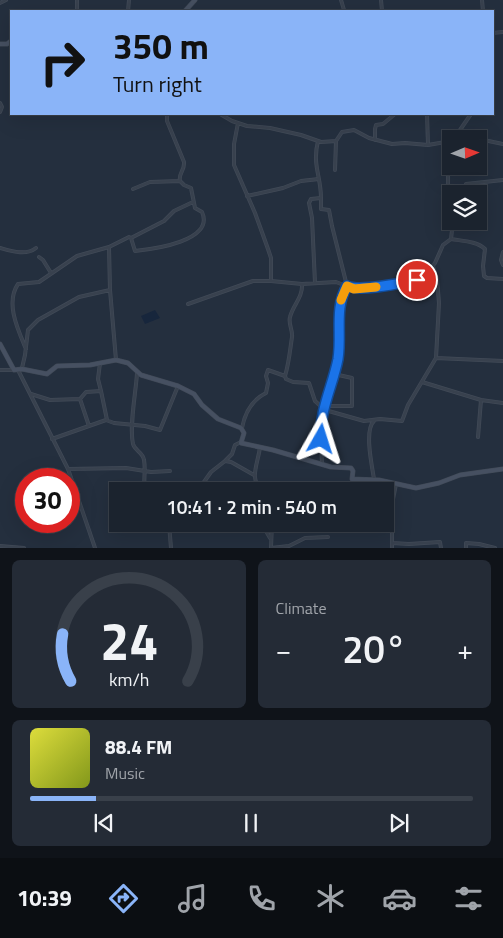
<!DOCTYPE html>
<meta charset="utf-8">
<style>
:root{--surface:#1b232e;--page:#242b36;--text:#f1f3f6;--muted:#a0a4aa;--line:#39404a;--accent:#8ab4f8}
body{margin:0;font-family:"Titillium Web",sans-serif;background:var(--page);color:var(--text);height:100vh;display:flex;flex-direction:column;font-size:19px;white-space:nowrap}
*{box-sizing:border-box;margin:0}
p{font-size:16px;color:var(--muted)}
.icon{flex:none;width:28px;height:28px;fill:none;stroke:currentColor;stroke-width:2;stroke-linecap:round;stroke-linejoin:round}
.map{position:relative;height:548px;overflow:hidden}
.sheet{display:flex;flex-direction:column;gap:12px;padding:12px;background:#0f1319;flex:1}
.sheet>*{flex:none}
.banner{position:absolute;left:10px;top:10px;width:484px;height:105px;border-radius:0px;box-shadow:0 5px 20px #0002,0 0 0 1px var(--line);background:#8ab4f8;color:#111;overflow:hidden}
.needle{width:32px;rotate:88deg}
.controls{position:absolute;left:442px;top:130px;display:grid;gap:10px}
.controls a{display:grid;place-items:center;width:45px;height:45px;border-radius:0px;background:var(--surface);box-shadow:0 5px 20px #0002,0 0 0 1px var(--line);font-size:25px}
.speed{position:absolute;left:15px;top:468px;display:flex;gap:10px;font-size:25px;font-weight:700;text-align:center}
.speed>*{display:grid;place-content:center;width:65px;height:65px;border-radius:50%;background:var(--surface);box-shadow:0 5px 20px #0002,0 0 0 1px var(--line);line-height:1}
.speed .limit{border:8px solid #d22;background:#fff;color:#111}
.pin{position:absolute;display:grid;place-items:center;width:42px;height:42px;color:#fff;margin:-21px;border:2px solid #fff;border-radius:50%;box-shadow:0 1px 5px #0007}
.me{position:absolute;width:55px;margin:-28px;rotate:6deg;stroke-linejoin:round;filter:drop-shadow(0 0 4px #0008)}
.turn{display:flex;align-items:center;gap:18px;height:105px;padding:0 20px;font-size:22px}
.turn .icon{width:65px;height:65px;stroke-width:2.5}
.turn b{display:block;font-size:35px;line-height:42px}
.big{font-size:38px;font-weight:600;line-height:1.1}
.sheet .card{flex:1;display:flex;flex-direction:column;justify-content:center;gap:8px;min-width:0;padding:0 18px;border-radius:8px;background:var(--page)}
.sheet .dial{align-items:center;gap:0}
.dial svg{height:130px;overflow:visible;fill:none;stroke:var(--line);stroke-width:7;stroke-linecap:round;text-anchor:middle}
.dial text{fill:var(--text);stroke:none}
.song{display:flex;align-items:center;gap:15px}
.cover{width:60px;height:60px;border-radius:8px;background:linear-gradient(135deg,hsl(60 70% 55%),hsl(70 70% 35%))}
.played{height:5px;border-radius:2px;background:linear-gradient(90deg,var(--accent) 15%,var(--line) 15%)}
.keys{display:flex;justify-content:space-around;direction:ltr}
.heat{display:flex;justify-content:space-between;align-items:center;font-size:28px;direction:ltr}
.sheet .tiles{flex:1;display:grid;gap:12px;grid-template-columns:1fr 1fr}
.card:last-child{grid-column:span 2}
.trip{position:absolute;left:109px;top:482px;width:285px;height:50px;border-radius:0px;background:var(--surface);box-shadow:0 5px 20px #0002,0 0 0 1px var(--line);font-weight:600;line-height:50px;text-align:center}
.menu{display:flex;height:80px;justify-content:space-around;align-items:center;background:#0b0e12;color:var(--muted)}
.menu .icon{width:35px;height:35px}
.menu .on{color:var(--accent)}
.menu b{font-size:22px;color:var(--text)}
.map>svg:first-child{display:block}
.water{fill:#17263c}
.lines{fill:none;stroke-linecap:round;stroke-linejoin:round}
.street-casing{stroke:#414a57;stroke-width:4}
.secondary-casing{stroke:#414a57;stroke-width:5}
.street{stroke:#38414e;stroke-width:2.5}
.secondary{stroke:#465061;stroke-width:4}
.route-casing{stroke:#114b97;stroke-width:12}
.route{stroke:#1a73e8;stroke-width:9}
.slow{stroke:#f59e0b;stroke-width:9}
</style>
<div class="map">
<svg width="503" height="548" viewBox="0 0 503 548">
<rect width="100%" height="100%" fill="#242f3e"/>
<path class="water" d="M155 310 160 318 145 324 141 316Z"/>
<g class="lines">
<g class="street-casing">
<path id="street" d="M77 0V11
M341 0 344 10 342 11
M381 0 382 11
M482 0 483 11
M0 3 6 0
M128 11 129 0
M254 11H268
M492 33 503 32
M492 42V47
M0 103 2 107 0 112
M220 114 232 121 247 126 270 128 301 135 321 142 336 141 342 132 354 130 369 138 392 144 405 143 428 145 451 141
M427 114 428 145
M238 123 234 144V165L255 213 268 249 271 258V281
M460 130 471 114
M457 139 460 130 477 139
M479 139 503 144
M375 140V129L376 125 383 124 395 114
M318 141C312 165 321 176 321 198
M451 153 448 171V189L456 190 465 189 466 184 503 180
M335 170 336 141
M133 189 150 182 180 181
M247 196 283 188 301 181 319 179
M131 238 164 221 174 211 193 202
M451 239C462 241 477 241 485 249L483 266 484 276 487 278 503 279
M0 248C11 251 26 256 36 248
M503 252 501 260 503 265
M39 257 43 260 51 273
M315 283 312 218 309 203 311 199 321 198V209L329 210 332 226 347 286 342 294 340 303 338 358 320 426 322 464
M302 284C303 297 293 305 290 317 288 324 293 330 292 337 290 350 289 363 285 376L286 379 293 382 309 383 315 401 325 410 364 421 380 419 402 421 408 405 436 358 439 303 437 279 433 266
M188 304 253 281H271L302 284 336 282 354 289 399 284 417 280 426 274 435 263 443 245 451 239 453 221
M26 349C18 330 5 303 18 284L39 282 77 256 109 247
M436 358 503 361
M116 360 110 290 109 247 129 237 131 238 135 251C154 249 215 241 202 212L195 208 191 188 184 185 180 181C178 174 185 170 184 162L167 121V114
M100 363 98 379 101 391
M22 368 25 355 28 330 38 320 79 297 110 290
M0 370H14
M18 370 68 469 95 548
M137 373C136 392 129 426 133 444 135 451 143 452 144 460 146 470 143 481 145 491
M422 382 481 400 503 403
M31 394 50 400 80 399 89 426
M80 399 86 392 101 391 107 420
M326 406H352V378L334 374
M242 428C245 412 252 400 266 393L268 383 266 376 268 370 285 376
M478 437 481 400
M52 439 106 420 114 423 145 426 160 430 178 386
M260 447C258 464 248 480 263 491
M225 461 232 454 235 445 241 442
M68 469 126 468 151 472 170 471
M364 479V491
M374 479C372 466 364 430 374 421
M195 491 199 489 211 472 225 461 231 462 254 475
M149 524V526L169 524 171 548
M262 524 270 538
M392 543 409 544 440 542 441 548
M0 546 24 548
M271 547 272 524
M271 548 289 546 305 538 328 537
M392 548V504L396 484
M466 548V543L479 544 495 548"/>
</g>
<g class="secondary-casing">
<path id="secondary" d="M185 11 195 0
M0 44H7L11 41
M0 344 14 370 22 369 47 374 57 366 90 365 116 360 128 363 141 375 178 386 194 394 202 405 218 419 241 428 244 433 241 443 273 450 331 467 351 468 353 471 352 479 379 480 416 488 439 483 460 475 503 469"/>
</g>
<use href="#street" class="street"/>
<use href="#secondary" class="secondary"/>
</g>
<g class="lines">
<g class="route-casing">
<path id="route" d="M321 439C319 411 333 385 338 359 342 334 334 308 347 286 361 292 401 283 417 280"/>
</g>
<use href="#route" class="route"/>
<path class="slow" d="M341 300 347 286 354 289 376 287"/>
</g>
</svg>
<div class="controls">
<a><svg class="needle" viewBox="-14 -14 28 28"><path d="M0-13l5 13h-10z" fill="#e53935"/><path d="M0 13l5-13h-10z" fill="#a0a4aa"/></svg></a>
<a><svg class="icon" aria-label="layers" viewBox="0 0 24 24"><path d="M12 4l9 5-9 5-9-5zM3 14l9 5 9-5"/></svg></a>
</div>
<div class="speed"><div class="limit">30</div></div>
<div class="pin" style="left:417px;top:280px;background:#d93025"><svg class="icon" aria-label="arrive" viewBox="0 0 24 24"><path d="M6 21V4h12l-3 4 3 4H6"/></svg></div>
<svg class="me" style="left:321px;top:439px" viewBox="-20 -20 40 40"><path d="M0-17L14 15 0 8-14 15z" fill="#1a73e8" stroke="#fff" stroke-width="4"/></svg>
<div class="trip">10:41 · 2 min · 540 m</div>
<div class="banner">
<div class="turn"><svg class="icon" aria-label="right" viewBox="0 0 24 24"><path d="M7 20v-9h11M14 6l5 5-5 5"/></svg><div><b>350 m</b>Turn right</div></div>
</div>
</div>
<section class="sheet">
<div class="tiles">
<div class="card dial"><svg viewBox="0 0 100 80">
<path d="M14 69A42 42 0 1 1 86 69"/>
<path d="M14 69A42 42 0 0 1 9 40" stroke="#8ab4f8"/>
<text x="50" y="56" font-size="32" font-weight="700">24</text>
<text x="50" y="72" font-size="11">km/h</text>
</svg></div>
<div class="card"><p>Climate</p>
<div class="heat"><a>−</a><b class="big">20°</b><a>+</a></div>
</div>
<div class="card">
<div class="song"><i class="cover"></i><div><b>88.4 FM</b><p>Music</p></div></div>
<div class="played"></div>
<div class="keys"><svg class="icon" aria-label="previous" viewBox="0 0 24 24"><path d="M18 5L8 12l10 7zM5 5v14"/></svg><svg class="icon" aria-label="pause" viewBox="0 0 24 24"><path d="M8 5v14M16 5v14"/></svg><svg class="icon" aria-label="next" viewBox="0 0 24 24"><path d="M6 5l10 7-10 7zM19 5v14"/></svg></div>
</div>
</div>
</section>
<nav class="menu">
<b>10:39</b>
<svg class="icon on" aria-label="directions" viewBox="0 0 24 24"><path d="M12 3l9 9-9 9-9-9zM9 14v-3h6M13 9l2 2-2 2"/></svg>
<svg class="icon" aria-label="music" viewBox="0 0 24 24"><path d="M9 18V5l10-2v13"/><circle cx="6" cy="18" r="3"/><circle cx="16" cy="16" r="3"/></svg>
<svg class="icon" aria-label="phone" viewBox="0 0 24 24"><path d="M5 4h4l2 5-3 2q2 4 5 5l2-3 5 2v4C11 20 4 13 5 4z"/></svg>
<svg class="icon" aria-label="climate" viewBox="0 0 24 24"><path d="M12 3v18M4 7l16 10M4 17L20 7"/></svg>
<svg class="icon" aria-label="car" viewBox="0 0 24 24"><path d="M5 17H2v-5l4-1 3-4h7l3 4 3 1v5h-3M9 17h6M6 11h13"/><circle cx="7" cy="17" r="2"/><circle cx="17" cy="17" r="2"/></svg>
<svg class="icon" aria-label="filters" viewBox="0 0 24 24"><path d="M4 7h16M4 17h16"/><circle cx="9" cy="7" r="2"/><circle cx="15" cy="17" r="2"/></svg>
</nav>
